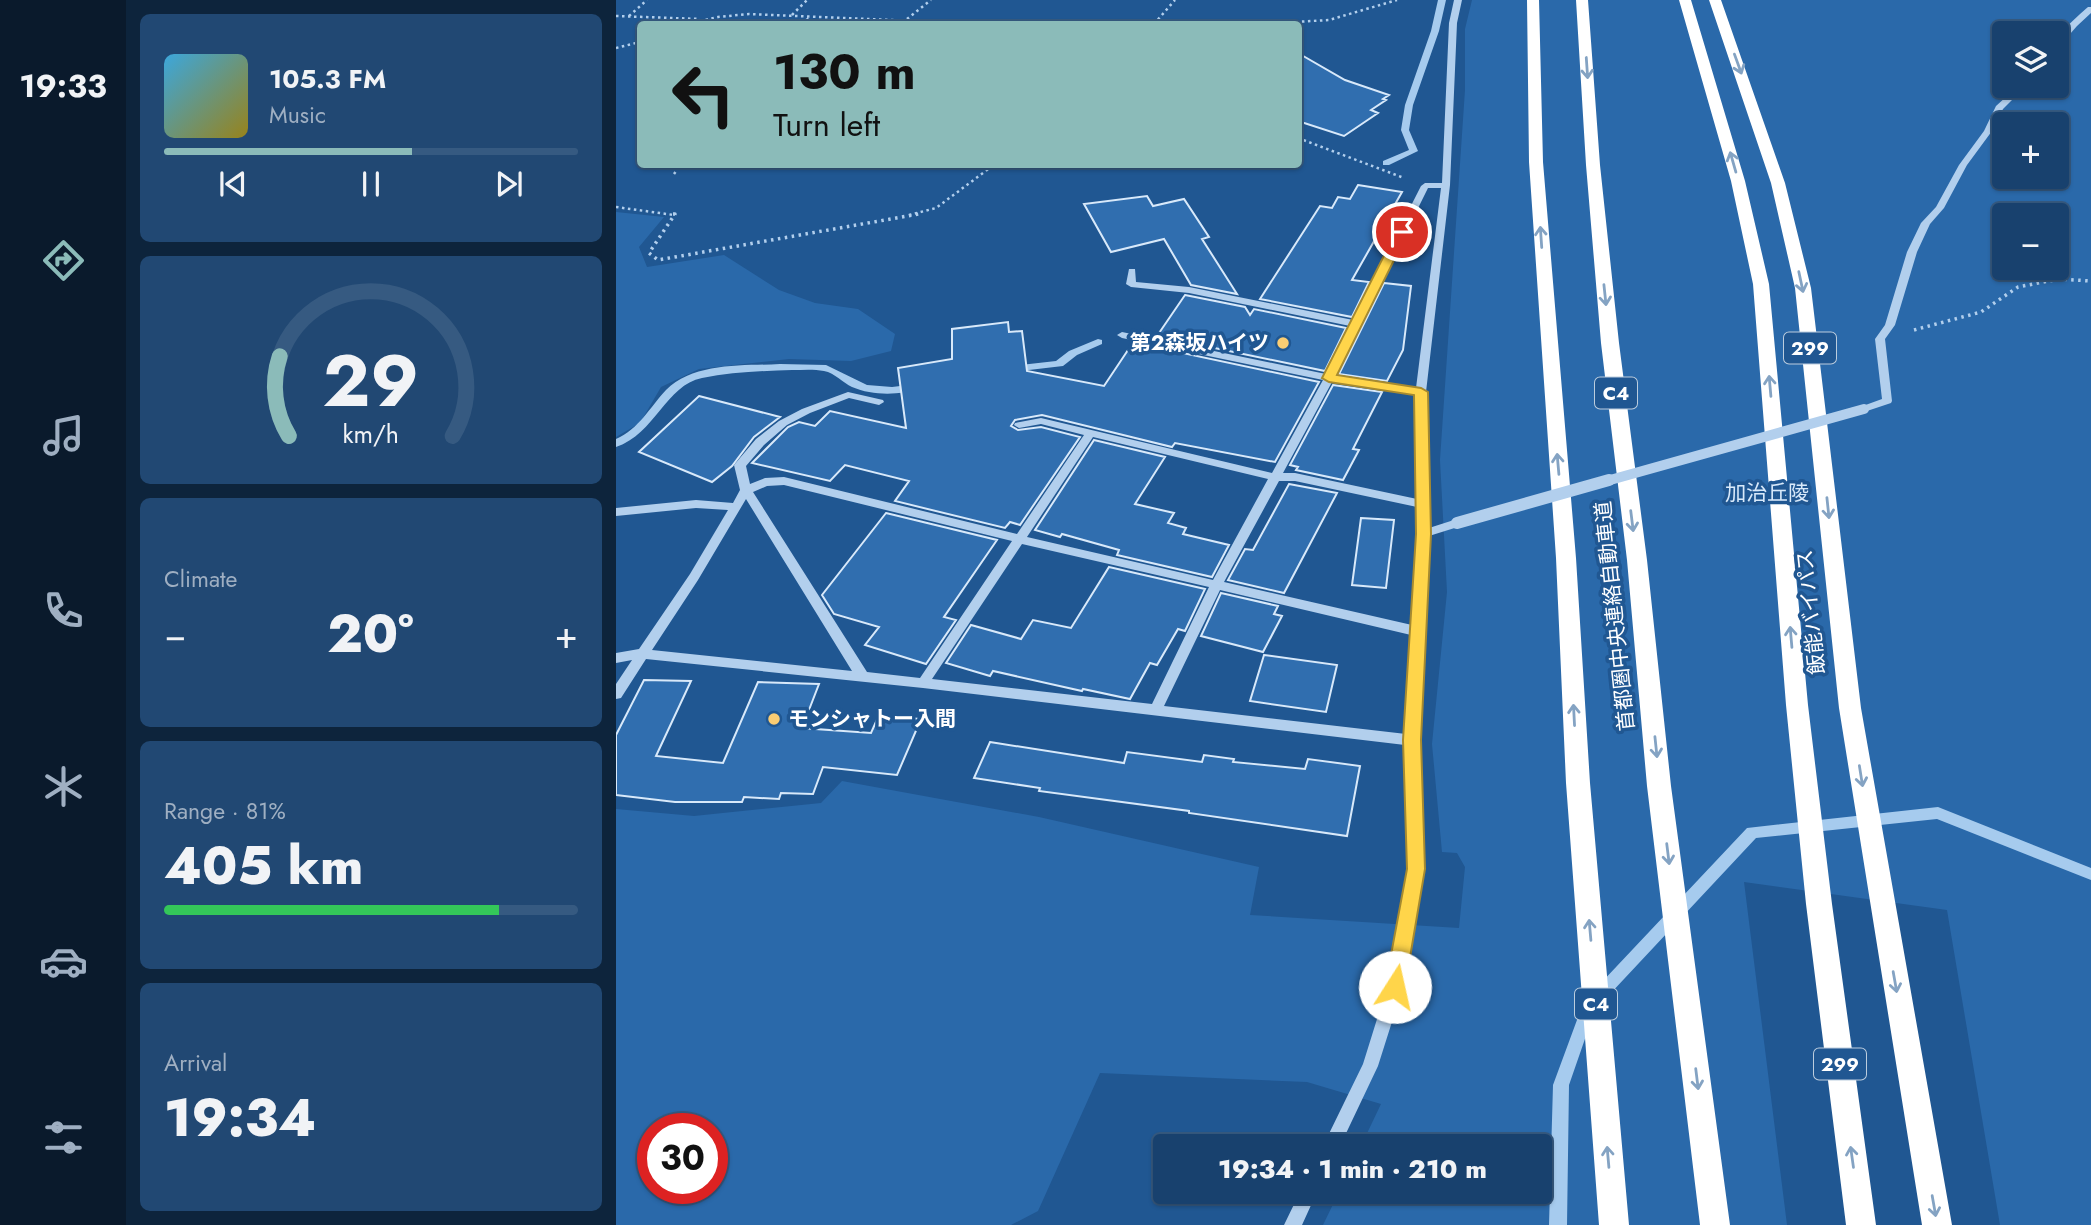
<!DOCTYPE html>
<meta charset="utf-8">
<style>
:root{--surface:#18416e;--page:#214873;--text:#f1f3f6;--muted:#9fafc2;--line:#365a81;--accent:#8bbbb9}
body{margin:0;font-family:Jost,"Noto Sans JP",sans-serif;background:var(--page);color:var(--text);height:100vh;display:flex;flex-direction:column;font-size:26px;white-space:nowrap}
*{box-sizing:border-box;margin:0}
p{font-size:23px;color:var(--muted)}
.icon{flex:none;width:38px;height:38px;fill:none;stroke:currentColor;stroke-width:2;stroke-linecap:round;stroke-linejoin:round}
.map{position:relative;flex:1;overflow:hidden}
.details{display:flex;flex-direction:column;gap:14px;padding:14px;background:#0d243c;width:490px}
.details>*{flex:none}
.banner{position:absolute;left:21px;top:21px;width:665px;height:147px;border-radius:7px;box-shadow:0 2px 5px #0004,0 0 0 2px var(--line);background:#8bbbb9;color:#111;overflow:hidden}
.tools{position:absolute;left:1376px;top:21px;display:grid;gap:14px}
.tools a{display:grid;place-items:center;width:77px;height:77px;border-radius:7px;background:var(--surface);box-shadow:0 2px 5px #0004,0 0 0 2px var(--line);font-size:35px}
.speed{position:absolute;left:21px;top:1113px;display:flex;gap:14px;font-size:35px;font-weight:700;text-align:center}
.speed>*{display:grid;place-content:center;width:91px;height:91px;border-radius:50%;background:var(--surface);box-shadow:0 2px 5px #0004,0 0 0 2px var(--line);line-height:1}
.speed .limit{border:10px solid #d22;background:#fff;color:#111}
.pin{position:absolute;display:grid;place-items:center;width:60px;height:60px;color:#fff;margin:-30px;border:4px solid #fff;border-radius:50%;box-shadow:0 2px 7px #0007}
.me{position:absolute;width:77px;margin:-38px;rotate:10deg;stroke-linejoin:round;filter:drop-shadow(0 0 5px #0008)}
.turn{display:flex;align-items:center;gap:24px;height:147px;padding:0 21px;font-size:32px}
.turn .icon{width:91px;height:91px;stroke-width:2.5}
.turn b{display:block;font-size:49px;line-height:60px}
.big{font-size:52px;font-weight:800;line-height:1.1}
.details .widget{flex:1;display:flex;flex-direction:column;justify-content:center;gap:10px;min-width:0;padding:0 24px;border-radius:10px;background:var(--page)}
.details .dial{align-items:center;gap:0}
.dial svg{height:182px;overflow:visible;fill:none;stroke:var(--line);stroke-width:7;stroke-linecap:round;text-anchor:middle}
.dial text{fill:var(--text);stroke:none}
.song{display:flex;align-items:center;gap:21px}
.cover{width:84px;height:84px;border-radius:10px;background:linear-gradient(135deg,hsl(200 70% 55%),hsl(50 70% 35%))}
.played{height:7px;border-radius:4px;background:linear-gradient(90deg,var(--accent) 60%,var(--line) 60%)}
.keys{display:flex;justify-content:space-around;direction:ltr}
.heat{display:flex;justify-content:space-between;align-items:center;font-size:38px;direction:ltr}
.charge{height:10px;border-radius:5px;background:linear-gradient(90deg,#34c759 81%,var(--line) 0)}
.trip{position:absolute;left:537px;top:1134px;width:399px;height:70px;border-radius:7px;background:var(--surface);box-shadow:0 2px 5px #0004,0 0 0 2px var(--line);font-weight:800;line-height:70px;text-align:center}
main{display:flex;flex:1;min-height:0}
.dock{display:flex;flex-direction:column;width:126px;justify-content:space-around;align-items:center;background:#0a1a2c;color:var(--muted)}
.dock .icon{width:49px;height:49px}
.dock .on{color:var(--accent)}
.dock b{font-size:32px;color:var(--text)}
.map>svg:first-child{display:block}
.green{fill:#2a69aa;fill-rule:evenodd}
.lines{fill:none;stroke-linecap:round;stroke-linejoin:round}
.stream{fill:#a6cbee;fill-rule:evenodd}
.building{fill:#306eaf;stroke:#d8e9fa;stroke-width:2}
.path-far1{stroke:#b2cfed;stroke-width:2.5;stroke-dasharray:2.5 3.5;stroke-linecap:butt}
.path{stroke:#b2cfed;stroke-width:3.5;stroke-dasharray:2.5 4.5;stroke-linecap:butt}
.minor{fill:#b2cfed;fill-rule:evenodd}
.highway{fill:#fff;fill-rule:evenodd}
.minor-bridge-far1{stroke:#b2cfed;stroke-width:10}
.minor-bridge{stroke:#b2cfed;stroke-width:12}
.oneway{stroke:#84a3c3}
.route{fill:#ffd54a;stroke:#a68a30;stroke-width:2}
.poi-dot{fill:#facd73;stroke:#205792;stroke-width:2.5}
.labels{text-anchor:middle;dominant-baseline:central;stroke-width:7;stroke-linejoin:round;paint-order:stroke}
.shield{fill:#205792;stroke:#bccdde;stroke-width:2}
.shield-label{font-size:19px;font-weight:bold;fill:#fff}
.poi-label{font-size:21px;font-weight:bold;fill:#fff;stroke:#205792;text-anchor:end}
.park-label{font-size:21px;fill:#d8e9fa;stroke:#205792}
.street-label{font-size:21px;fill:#fff;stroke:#205792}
</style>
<main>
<nav class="dock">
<b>19:33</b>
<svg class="icon on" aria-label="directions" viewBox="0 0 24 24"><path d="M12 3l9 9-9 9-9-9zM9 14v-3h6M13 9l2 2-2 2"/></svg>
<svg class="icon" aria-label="music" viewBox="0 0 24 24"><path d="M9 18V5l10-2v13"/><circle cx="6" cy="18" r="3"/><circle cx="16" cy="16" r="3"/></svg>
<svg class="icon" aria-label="phone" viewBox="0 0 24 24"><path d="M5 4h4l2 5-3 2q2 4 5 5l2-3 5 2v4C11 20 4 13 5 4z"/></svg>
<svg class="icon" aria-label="climate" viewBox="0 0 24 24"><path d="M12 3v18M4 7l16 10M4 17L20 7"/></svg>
<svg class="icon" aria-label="car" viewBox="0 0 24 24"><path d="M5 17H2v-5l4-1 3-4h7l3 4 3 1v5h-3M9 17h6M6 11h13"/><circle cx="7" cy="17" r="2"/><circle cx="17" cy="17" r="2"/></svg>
<svg class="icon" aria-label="filters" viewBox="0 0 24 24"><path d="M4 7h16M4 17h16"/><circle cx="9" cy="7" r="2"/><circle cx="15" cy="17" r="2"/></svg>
</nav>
<section class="details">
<div class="widget">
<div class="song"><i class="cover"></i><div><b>105.3 FM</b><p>Music</p></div></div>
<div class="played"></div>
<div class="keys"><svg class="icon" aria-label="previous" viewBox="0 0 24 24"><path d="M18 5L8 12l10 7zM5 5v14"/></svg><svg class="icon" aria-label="pause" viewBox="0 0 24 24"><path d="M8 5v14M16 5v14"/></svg><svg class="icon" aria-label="next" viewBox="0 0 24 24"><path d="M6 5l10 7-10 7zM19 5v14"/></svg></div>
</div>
<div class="widget dial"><svg viewBox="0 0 100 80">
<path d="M14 69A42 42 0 1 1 86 69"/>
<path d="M14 69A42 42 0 0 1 10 34" stroke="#8bbbb9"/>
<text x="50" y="56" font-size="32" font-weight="700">29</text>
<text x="50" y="72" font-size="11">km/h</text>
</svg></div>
<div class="widget"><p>Climate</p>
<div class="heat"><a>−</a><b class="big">20°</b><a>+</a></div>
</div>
<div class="widget"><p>Range · 81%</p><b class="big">405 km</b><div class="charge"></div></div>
<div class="widget"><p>Arrival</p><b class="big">19:34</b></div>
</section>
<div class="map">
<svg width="1475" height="1225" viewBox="0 0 1475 1225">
<rect width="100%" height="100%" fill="#205792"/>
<path class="green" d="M856 0H1475V1225H1384L1331 910 1128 882 1171 1225H707L723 1192H924V1146H745L765 1104 691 1082 484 1073 422 1211 395 1225H0V809L78 816 205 803 226 781 423 817 643 867 634 915 843 928 849 867 841 853 826 852 816 744 831 592 824 460 849 90V29ZM1388 33H1440V86H1388ZM1388 124H1440V177H1388ZM1388 215H1440V268H1388ZM37 1129H96V1188H37Z
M0 212 48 217 23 247 31 267 108 255 163 290 199 303 242 309 279 334 275 351 235 361 173 359 83 369 45 387 24 423 0 437Z"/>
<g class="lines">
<path class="stream" d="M822 0H830L823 31 797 105 793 130 802 151 773 165H767V161L793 150 785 130 789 105 815 31Z
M482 339 486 340V344L461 355 447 366 395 372 390 369 395 366 440 361 453 351Z
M164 364 210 365 251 385 276 387 301 384 306 387 305 389C283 395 257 396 236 387 227 383 219 373 208 371 198 369 187 370 176 370 146 371 115 372 86 378 50 385 39 434 0 447V439C23 429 34 407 50 390 78 362 128 366 164 364Z
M1322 807 1475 868V880L1321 819 1140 838 979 1010 953 1085 951 1225H933L937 1085 968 1001 1131 828Z"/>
</g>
<path class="building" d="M682 53 729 80 773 95 767 99 770 100 755 110 762 113 728 136 682 121Z
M742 185 786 192 736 280 753 282 736 317 644 299 704 206 716 208 722 197 734 199Z
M531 196 537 206 568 199 593 237 586 239 621 294 575 285 548 239 495 252 468 204Z
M768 283 795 286 787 350 771 381 723 374Z
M569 295 629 307 634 315 638 309 730 328 709 371 541 336Z
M392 322 393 332 406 331 411 371 488 386 512 350 529 353 534 346 703 382 659 462 559 443 556 447 426 415 399 420 395 426 402 430 425 427 464 437 404 525 394 522 389 528 279 501 293 481 229 465 214 481 136 463 172 427 183 422 199 426 214 411 290 428 282 368 336 359V329Z
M717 385 766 392 737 449 743 450 727 480 680 470 682 467 674 465Z
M83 396 164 417 138 437 116 466 96 482 23 452Z
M478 440 549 457 519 504 558 513 552 523 570 528 567 534 613 545 596 577 501 555 503 550 446 534 444 537 419 530Z
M673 484 721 493 668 593 612 580 629 549 637 550Z
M270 513 381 540 328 617 340 620 310 664 249 645 263 627 218 614 206 595Z
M745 518 778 520 770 588 736 585Z
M493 567 589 589 569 631 562 629 541 665 534 663 514 699 467 689 466 691 377 671 374 676 330 663 355 625 405 639 417 620 455 628Z
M605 593 662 606 658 614 666 616 647 652 585 636Z
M648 655 721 665 710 712 634 701Z
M28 680 75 681 40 756 107 763 142 682 203 684 186 728 255 733 263 715 305 719 281 775 207 767 197 794 165 793 163 799 128 797 126 802H59L0 795V735Z
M374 742 508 763 511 752 586 762 588 755 618 759 617 762 689 769 692 759 744 766 731 836 573 813V811L423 791 424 788 358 778Z"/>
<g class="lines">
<path class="path-far1" d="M176 15 191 0
M0 16 84 19
M13 16 31 0
M291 19 315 0
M72 24 102 17 133 14 369 24
M186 24 194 17
M538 24 559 0
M644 24 713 20 781 0
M0 48 24 42
M682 138 788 178
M58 174 65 164
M0 207 58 215
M293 215 320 208 379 164"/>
<path class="path" d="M57 214H59L33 253 42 260 303 214
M1298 330 1365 312 1402 287 1443 279 1475 281"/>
<path class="minor" d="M838 0H846L841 23 834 185 810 392 813 528 841 519 847 523 845 526 813 536 803 740 807 869 787 987 762 1066 724 1146H707L747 1064 771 987 793 869 789 745 307 688 30 659 5 698 0 699V684L16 660 0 663V653L23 649 74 574 112 510 80 508 0 516V508L80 500 117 503 124 490 118 465 140 439 163 421 186 409 232 392 267 400 268 402 263 405 233 398 194 413 171 425 148 445 130 466 134 484 149 478 168 477 401 534 468 435 425 424 403 428 398 425 399 423 425 418 656 473 707 380 506 338 501 335 506 332 710 374 734 326 573 293 515 287 510 284 513 269H519L520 282 573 287 737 320 805 186 809 183H826L833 23ZM812 188H825L800 388 719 376ZM716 382 800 395 801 499 679 473H667ZM477 437 652 479 597 580 411 537ZM663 481H679L801 507 796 625 608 582ZM168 485 396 541 304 678 251 672 137 492 151 486ZM130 499 236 671 36 650 82 580ZM406 544 593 587 536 704 316 679ZM604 590 795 635 790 734 548 706Z
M1472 7H1475V13L1461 26 1440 50C1440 33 1460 18 1472 7Z
M1402 86H1410L1387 109 1376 131 1351 165 1328 208 1314 224 1301 252 1279 325 1269 339 1276 401 1275 403 1248 412 1244 411 1243 409 1244 407 1266 399 1259 339 1269 325 1291 252 1305 223 1320 207 1343 165 1368 131 1380 106Z
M684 1192H701L686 1225H668Z"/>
<path class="highway" d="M911 0H923L927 162 960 558 974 783 1013 1225H983L950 783 940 558 913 162Z
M960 0H972L984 165 1003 343 1031 560 1055 786 1114 1225H1084L1031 786 1011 560 985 343 970 165Z
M1063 0H1075L1129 181 1153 284 1192 705 1216 904 1260 1225H1230L1190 904 1170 705 1137 284 1115 181Z
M1093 0H1105L1169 183 1195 288 1245 708 1336 1225H1306L1223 708 1179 288 1155 183Z"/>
<path class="minor-bridge-far1" d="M987 482 1248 409"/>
<path class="minor-bridge" d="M841 523 993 480"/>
</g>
<defs><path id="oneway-shaft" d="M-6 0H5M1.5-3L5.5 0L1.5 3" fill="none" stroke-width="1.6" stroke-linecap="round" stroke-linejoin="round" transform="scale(1.75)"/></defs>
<g class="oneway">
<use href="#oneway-shaft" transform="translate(1122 64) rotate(70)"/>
<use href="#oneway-shaft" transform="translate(971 68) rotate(86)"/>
<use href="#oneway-shaft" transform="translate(1117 162) rotate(-106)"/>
<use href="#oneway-shaft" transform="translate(925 237) rotate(-94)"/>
<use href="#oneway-shaft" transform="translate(1185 282) rotate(78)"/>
<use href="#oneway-shaft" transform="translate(989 295) rotate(84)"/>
<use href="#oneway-shaft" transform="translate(1154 386) rotate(-95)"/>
<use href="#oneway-shaft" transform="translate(942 464) rotate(-95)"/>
<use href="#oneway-shaft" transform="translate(1212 508) rotate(84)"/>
<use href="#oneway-shaft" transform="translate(1016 521) rotate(83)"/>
<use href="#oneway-shaft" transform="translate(1175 637) rotate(-95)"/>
<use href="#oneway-shaft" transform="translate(958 715) rotate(-93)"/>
<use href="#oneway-shaft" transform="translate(1040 747) rotate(84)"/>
<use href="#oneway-shaft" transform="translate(1245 776) rotate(81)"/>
<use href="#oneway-shaft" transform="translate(1052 854) rotate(83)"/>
<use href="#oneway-shaft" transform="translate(974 930) rotate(-95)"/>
<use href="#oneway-shaft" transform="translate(1279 982) rotate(80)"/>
<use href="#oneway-shaft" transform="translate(1081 1079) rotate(83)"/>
<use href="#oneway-shaft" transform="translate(992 1157) rotate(-95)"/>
<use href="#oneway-shaft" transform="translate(1236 1157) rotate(-98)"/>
<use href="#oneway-shaft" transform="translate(1318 1206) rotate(80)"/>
</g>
<path class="route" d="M786 229 792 232 721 375 805 388 812 392 815 534 805 740 809 869 789 987 786 993 779 996 772 993 769 987 791 869 787 740 800 534 798 395 713 382 706 378 780 232Z"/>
<g class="poi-dot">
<circle cx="667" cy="343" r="7"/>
<circle cx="158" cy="719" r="7"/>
</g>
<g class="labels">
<g class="shield">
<rect x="1168" y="332.5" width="52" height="31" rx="5"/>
<rect x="979" y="377.5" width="42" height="31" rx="5"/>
<rect x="959" y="988.5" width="42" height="31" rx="5"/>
<rect x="1198" y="1048.5" width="52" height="31" rx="5"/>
</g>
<g class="shield-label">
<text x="1194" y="348">299</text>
<text x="1000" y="393">C4</text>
<text x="980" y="1004">C4</text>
<text x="1224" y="1064">299</text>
</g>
<g class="poi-label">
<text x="653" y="343">第2森坂ハイツ</text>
<text x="172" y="719" text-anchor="start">モンシャトー入間</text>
</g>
<g class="park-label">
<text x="1151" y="493">加治丘陵</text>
</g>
<g class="street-label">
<text transform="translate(1195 612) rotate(-96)">飯能バイパス</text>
<text transform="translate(999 616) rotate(-96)">首都圏中央連絡自動車道</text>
</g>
</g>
</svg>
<div class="tools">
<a><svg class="icon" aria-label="layers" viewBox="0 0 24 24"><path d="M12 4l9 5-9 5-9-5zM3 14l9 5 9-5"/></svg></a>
<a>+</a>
<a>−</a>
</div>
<div class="speed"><div class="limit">30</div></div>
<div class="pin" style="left:786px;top:232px;background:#d93025"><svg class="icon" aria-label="arrive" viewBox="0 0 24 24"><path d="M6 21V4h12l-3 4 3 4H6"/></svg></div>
<svg class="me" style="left:779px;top:987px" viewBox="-20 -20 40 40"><circle r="19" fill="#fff"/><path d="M0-13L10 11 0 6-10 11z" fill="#ffd54a"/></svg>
<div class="trip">19:34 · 1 min · 210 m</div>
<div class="banner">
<div class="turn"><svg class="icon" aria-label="left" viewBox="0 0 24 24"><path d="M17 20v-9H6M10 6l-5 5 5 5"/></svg><div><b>130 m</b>Turn left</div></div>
</div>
</div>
</main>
